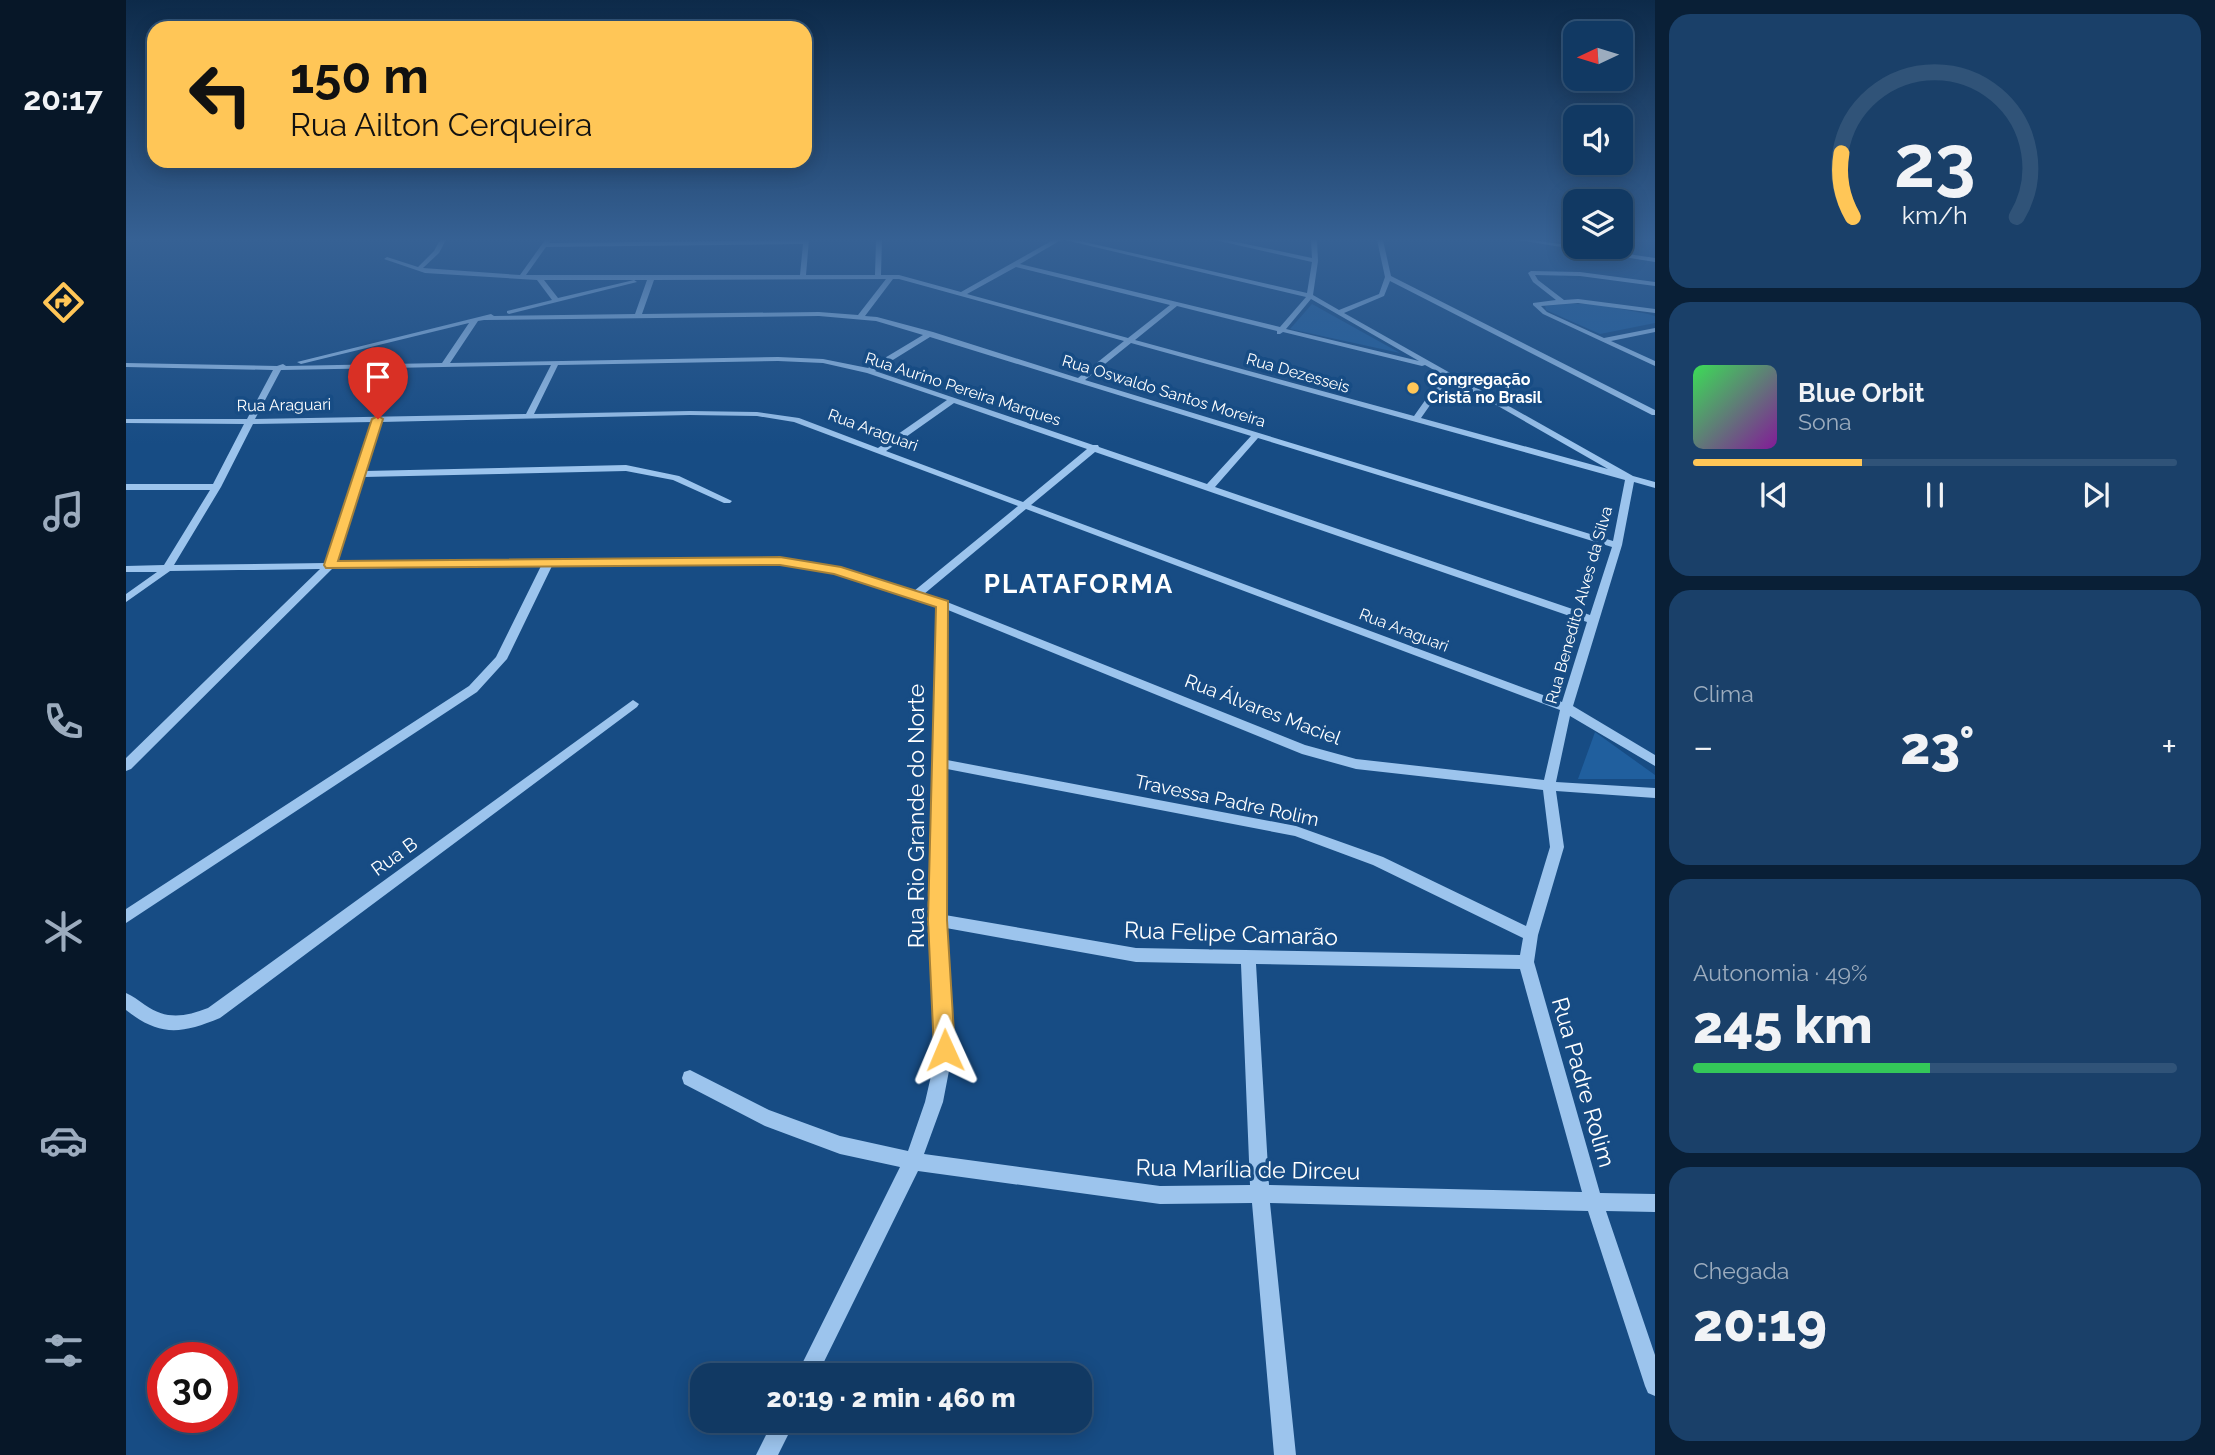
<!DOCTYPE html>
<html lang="pt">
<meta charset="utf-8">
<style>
:root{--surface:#113963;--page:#1a4069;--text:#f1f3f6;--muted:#9cacbe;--line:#305378;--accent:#ffc657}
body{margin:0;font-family:Raleway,sans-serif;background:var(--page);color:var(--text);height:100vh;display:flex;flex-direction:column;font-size:26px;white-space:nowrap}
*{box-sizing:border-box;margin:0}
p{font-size:23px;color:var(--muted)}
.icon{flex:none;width:38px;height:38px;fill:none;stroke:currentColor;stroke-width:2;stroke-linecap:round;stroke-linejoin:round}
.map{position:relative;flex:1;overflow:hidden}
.side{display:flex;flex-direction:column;gap:14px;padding:14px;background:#091f36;width:560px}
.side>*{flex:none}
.top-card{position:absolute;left:21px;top:21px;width:665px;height:147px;border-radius:21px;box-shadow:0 4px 18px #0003,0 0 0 2px var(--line);background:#ffc657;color:#111;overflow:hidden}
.needle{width:46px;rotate:266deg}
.tools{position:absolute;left:1437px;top:21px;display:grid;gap:14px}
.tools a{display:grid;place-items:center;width:70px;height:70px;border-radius:14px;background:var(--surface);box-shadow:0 4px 18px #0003,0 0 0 2px var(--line);font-size:35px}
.speed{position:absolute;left:21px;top:1342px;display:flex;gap:14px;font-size:35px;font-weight:700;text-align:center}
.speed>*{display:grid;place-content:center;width:91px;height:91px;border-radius:50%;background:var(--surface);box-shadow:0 4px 18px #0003,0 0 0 2px var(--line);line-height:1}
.speed .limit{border:10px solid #d22;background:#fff;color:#111}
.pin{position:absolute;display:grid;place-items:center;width:60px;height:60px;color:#fff;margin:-72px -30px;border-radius:50% 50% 50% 0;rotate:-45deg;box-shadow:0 0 7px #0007}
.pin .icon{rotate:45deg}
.me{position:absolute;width:77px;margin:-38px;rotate:359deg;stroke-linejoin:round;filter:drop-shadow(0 0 5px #0008)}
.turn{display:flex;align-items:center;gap:24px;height:147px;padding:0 28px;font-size:32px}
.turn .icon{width:91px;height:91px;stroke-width:2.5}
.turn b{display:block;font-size:49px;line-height:60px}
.big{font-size:52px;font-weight:800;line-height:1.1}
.side .widget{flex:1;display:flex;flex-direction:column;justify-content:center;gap:10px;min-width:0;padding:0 24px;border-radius:21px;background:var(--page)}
.side .dial{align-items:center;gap:0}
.dial svg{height:182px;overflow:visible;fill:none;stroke:var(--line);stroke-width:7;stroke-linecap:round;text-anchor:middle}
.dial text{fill:var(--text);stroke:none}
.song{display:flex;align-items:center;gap:21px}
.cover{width:84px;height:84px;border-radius:10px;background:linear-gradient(135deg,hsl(130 70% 55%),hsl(290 70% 35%))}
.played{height:7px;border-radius:4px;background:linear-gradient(90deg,var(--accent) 35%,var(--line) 35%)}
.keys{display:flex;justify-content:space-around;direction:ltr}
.heat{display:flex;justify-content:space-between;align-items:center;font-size:38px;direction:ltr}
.charge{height:10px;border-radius:5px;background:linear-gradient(90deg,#34c759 49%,var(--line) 0)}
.trip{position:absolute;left:564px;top:1363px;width:402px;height:70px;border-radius:21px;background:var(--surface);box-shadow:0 4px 18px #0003,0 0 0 2px var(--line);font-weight:800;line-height:70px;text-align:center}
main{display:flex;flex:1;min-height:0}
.dock{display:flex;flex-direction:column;width:126px;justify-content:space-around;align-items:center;background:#071728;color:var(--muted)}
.dock .icon{width:49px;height:49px}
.dock .selected{color:var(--accent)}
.dock b{font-size:32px;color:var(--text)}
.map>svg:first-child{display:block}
.green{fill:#205f9e}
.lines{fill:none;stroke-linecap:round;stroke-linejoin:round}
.minor{fill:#9cc4ed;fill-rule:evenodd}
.route{fill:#ffc657;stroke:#a68139;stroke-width:2}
.poi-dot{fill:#ffc657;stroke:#174c84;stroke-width:2.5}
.labels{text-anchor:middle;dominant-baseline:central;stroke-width:7;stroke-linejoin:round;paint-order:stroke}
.far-street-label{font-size:16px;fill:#fff;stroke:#174c84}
.far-poi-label{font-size:16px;font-weight:bold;fill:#fff;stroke:#174c84;text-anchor:start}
.street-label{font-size:19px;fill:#fff;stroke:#174c84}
.near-street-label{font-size:23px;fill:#fff;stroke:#174c84}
.district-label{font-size:26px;font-weight:bold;letter-spacing:2px;fill:#fff;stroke:#174c84}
</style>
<main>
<nav class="dock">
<b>20:17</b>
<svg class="icon selected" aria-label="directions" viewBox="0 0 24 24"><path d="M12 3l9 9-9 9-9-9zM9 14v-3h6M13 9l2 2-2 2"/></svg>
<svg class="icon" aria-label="music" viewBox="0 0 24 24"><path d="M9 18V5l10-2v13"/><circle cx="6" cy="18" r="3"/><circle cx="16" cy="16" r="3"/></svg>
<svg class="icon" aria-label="phone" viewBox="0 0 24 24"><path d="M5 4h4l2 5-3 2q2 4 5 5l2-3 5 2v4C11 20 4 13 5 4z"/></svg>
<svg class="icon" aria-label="climate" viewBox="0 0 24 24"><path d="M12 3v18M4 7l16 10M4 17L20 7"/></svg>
<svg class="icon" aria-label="car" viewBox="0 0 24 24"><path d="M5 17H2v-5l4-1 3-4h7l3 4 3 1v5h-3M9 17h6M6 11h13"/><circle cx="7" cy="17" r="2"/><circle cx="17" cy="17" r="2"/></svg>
<svg class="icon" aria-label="filters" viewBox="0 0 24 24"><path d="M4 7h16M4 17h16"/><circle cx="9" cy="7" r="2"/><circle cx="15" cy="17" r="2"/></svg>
</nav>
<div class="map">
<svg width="1529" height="1455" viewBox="0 0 1529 1455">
<rect width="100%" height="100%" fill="#174c84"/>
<path class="green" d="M1186 304 1274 353 1164 329Z
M1441 304H1468L1522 314 1529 316V323L1474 334 1420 310 1419 306Z
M1469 732 1529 775V779H1452Z"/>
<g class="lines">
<path class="minor" d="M314 240H320L313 253 297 268 394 275 419 240H425L423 243 683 240 680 275H749L750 240H756L755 275H773L835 292 927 240H935L894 264 1154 327 1180 297 939 240H950L1181 293 1186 262 1089 240H1101L1186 258 1185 240H1191L1192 261 1187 295 1213 310 1253 294 1259 277 1251 240H1257L1265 276 1529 410V415H1526L1264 281 1258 296 1218 313 1507 476 1529 482V488L1508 482 1496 545 1447 706 1529 755V766L1444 716 1430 782 1529 788V798L1430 791 1438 847 1412 935 1408 962 1474 1193 1529 1194V1212L1480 1211 1529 1355V1396L1522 1393 1519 1386 1462 1211 1144 1203 1170 1455H1148L1126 1203 1034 1204 792 1171 691 1376H670L774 1167 714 1154 639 1126 558 1084 556 1078 558 1072 564 1070 643 1110 714 1136 782 1151 799 1102 811 1050 805 920 812 606 708 573 654 564 426 566 381 659 351 692 0 923V909L343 686 370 657 415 566 206 569 5 769 0 771V758L194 569 44 571 0 602V594L31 572H0V566L38 565 84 490H0V484H87L118 424 0 423V419H121L147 370 0 367V363L151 366 157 364 160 366 316 363 343 323 175 364 171 362 365 314 368 316 509 314 521 280H418L432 298 508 280 511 282 383 314 381 313V311L426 300 411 280 299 273 258 259 261 257 292 267 308 251ZM677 244 674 275H400L420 247ZM890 267 1044 305 1002 338 841 294ZM760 279 732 315 693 312 516 314 528 280ZM767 279H773L998 341 952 378 807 332 751 317 739 316ZM1185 299 1293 361 1160 329ZM1051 306 1151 331V334H1154L1157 332 1296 366 1299 365 1317 375 1288 416 1009 340ZM693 316 750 321 797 335 742 368 697 359 652 357 324 363 352 321 358 320ZM804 337 1125 436 1081 484 973 447 972 445H967L749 371ZM1005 343 1499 480 1487 541 959 380ZM652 361 697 363 741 373 821 400 752 448 673 418 631 412 564 411 408 414 432 365ZM425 365 400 414 129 419 155 370ZM1323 378 1482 469 1295 418ZM828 403 961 449 897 502 760 451ZM564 415 631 416 668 422 892 506 788 591 714 568 654 558 210 563 238 477 500 471 547 480 598 503H604L606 501 553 476 500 465 239 471 255 422ZM247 422 230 472 228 474 229 476 200 563 48 565 95 487 127 424ZM1132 438 1486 547 1464 615 1089 487ZM969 452 1461 622 1436 702 905 505ZM900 509 1434 710 1418 780 1230 759 1179 745 821 602 798 594ZM822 610 1176 754 1230 769 1417 790 1424 847 1400 926 1257 857 1170 826 821 760ZM821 769 1169 836 1247 865 1397 938 1394 955 1010 948 819 915ZM820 928 1010 962 1115 964 1124 1185 1034 1186 798 1154 817 1102 827 1050ZM1130 964 1394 969 1456 1192 1143 1185Z
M1391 240H1407L1529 258V262Z
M1405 271 1454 272 1529 282V286L1454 276 1409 275 1412 280 1438 300 1452 299 1529 309V313L1452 303 1415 306 1421 312 1478 338 1529 328V332L1485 341 1529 361V366L1417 314 1407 305V303L1430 300 1407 282 1402 273Z
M507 700 513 704 511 707 94 1018C55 1034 34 1037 0 1010V993C7 996 12 1000 19 1005 40 1020 59 1017 82 1008Z
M647 1421H669L652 1455H630Z"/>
</g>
<linearGradient id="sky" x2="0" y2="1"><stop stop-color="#0d2a49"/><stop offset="0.54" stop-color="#366194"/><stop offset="1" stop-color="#366194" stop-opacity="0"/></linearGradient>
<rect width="1529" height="444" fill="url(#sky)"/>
<path class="route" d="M252 416 257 419 212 561 654 557 715 567 822 601 821 920 829 1050 826 1057 819 1060 811 1057 808 1050 802 920 810 607 708 574 654 565 200 568 198 565 246 419Z"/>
<circle class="poi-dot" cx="1287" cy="388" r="7"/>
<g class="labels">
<g class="far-street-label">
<text transform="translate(1172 373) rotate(16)">Rua Dezesseis</text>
<text transform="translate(837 389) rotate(18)">Rua Aurino Pereira Marques</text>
<text transform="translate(1038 391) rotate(17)">Rua Oswaldo Santos Moreira</text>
<text transform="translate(158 405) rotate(-1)">Rua Araguari</text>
<text transform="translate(747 430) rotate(20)">Rua Araguari</text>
<text transform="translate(1453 605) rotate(-74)">Rua Benedito Alves da Silva</text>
<text transform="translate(1278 630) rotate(21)">Rua Araguari</text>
</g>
<g class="far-poi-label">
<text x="1301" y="379">Congregação<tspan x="1301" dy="18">Cristã no Brasil</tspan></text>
</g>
<g class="street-label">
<text transform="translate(1137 709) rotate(21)">Rua Álvares Maciel</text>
<text transform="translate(1101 800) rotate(12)">Travessa Padre Rolim</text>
<text transform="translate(268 856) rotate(-36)">Rua B</text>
</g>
<g class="near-street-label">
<text transform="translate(789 816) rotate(-90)">Rua Rio Grande do Norte</text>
<text transform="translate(1105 933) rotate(2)">Rua Felipe Camarão</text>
<text transform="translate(1458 1082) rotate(74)">Rua Padre Rolim</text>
<text transform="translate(1122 1169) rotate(1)">Rua Marília de Dirceu</text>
</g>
<g class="district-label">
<text x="953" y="584">PLATAFORMA</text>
</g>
</g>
</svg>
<div class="tools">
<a><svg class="needle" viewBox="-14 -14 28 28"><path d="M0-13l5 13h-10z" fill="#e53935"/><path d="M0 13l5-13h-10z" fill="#9cacbe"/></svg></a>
<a><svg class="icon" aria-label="sound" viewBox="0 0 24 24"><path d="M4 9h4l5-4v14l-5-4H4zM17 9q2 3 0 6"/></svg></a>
<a><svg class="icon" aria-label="layers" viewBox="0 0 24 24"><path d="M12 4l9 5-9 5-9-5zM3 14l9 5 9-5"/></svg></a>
</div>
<div class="speed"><div class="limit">30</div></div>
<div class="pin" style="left:252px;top:419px;background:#d93025"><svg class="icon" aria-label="arrive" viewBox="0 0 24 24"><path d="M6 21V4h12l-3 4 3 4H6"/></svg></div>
<svg class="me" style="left:819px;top:1050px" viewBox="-20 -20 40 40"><path d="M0-17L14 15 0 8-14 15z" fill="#ffc657" stroke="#fff" stroke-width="4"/></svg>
<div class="trip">20:19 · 2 min · 460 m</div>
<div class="top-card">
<div class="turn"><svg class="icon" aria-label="left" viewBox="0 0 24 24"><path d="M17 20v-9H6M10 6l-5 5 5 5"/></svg><div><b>150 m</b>Rua Ailton Cerqueira</div></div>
</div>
</div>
<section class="side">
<div class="widget dial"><svg viewBox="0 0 100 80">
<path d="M14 69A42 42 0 1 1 86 69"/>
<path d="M14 69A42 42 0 0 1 9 41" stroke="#ffc657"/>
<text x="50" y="56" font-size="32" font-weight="700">23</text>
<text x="50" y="72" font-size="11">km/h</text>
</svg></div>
<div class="widget">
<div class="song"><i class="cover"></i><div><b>Blue Orbit</b><p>Sona</p></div></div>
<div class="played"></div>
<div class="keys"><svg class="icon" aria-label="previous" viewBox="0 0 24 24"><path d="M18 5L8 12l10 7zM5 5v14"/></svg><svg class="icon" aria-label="pause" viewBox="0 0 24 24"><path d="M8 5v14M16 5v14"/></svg><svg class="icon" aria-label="next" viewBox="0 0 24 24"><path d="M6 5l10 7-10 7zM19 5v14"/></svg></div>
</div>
<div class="widget"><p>Clima</p>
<div class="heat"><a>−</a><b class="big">23°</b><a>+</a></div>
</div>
<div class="widget"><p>Autonomia · 49%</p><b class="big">245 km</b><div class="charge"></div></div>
<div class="widget"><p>Chegada</p><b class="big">20:19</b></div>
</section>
</main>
